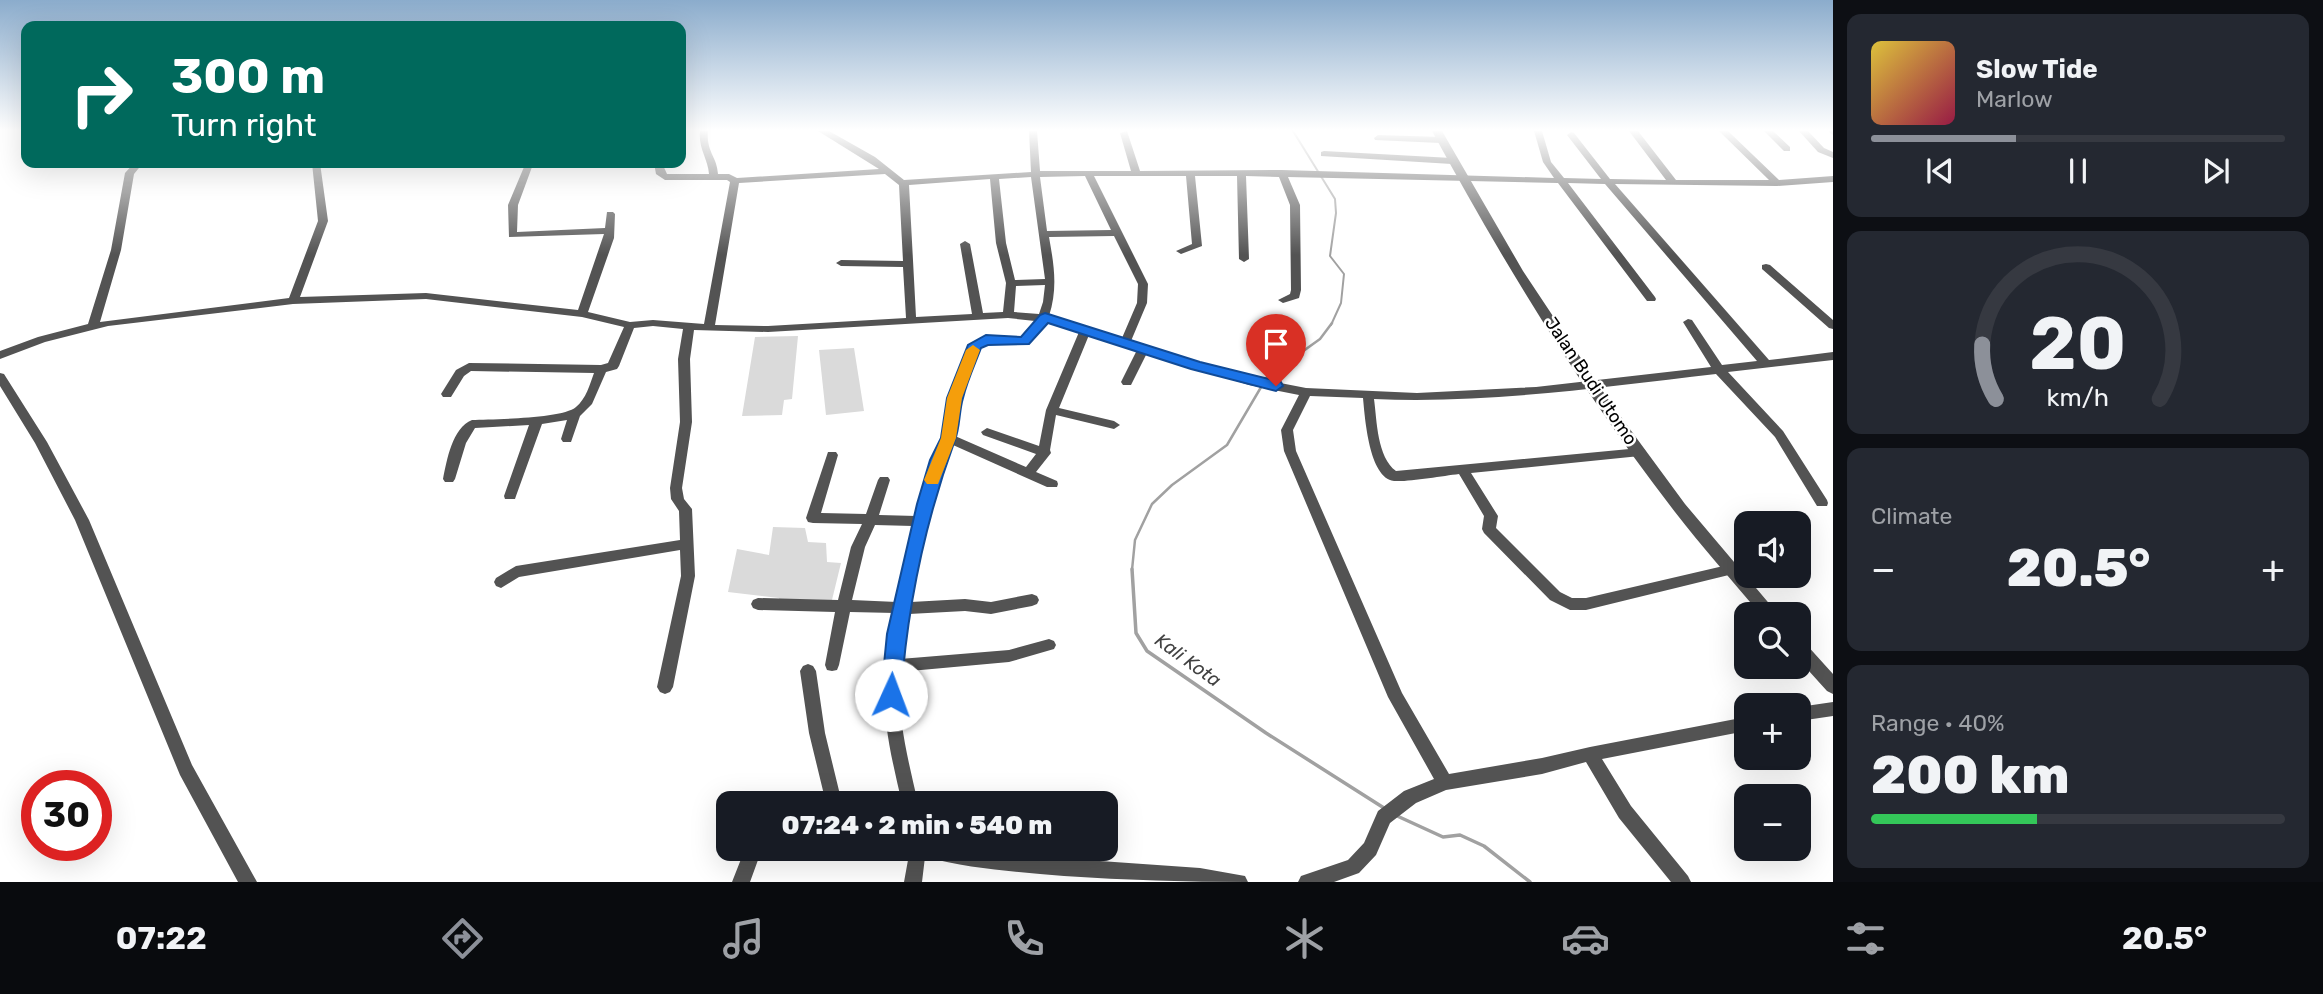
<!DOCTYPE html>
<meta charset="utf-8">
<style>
:root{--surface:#171b24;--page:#242831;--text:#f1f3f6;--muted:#9ea1a6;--line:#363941;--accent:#8c9099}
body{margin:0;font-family:Rubik,sans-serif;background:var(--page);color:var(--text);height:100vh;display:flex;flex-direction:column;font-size:26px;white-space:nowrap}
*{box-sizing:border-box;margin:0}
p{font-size:23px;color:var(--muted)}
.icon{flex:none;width:38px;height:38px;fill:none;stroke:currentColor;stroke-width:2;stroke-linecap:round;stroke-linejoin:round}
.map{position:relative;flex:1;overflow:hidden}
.panel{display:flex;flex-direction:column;gap:14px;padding:14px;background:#0d0f14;width:490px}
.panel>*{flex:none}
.hud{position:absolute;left:21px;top:21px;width:665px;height:147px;border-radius:14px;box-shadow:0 7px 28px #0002;background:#00695c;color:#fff;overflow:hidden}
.controls{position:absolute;left:1734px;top:511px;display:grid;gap:14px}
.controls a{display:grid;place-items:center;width:77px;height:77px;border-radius:14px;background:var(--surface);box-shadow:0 7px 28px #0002;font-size:35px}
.speed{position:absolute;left:21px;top:770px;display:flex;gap:14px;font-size:35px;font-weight:700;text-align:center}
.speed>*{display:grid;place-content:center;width:91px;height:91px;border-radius:50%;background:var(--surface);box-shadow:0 7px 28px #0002;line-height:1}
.speed .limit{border:10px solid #d22;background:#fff;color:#111}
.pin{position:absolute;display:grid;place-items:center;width:60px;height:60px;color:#fff;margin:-72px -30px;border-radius:50% 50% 50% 0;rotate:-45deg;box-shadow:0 0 7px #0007}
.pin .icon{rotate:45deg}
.me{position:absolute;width:77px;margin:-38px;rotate:2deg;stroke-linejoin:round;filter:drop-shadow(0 0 5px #0008)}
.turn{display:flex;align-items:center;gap:24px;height:147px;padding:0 35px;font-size:32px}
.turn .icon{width:91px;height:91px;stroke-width:2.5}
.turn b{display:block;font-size:49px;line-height:60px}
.big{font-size:52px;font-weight:800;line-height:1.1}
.panel .widget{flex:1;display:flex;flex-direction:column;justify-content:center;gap:10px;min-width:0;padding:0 24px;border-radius:14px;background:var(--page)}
.panel .dial{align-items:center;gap:0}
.dial svg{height:182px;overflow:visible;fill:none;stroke:var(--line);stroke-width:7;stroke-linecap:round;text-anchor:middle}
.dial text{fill:var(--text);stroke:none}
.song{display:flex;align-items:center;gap:21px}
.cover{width:84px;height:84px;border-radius:10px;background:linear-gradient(135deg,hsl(50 70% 55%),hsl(340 70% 35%))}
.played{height:7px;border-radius:4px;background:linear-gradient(90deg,var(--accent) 35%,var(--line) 35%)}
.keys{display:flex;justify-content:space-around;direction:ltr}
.heat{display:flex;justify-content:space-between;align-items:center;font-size:38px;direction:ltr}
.charge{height:10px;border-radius:5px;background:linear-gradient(90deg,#34c759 40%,var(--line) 0)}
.trip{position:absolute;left:716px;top:791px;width:402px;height:70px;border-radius:14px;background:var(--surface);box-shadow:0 7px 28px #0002;font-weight:800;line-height:70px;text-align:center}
.tabs{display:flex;height:112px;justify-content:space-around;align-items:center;background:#090b0e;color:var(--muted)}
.tabs .icon{width:49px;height:49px}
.tabs .current{color:var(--accent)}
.tabs b{font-size:32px;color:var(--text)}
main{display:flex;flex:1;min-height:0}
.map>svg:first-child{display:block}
.green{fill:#dadada}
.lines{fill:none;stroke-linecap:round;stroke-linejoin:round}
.stream-far2{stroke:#a1a1a1;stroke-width:2}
.stream-far1{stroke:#a1a1a1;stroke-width:2.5}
.stream{stroke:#a1a1a1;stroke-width:3.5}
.minor{fill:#535353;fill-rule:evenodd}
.tertiary{fill:#535353;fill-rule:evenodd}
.route{fill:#1a73e8;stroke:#114b97;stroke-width:2}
.slow{fill:#f59e0b}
.labels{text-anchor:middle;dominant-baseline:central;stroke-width:5;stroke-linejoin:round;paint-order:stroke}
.street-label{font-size:18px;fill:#000;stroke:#fff}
.water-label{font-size:19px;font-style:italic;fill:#424242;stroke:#fff}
</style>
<main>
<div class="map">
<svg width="1833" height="882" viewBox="0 0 1833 882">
<rect width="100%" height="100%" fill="#fff"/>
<path class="green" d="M798 336 792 399 784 400 782 415 742 416 755 337Z
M854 348 864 411 826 415 819 350Z
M773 527 805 528 808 542 826 543 827 562 841 563 831 604 779 605V598L728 592 737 549 769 555Z"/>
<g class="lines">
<path class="stream-far2" d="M1293 131 1335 199 1336 213 1330 256 1344 274 1341 303 1331 325"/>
<path class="stream-far1" d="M1132 570 1135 540 1152 504 1172 485 1227 445 1267 377 1320 339 1332 323"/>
<path class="stream" d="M1132 569 1136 633 1147 651 1266 733 1384 808
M1395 815 1443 837 1460 835 1484 846 1530 882"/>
<path class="minor" d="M700 131H708C706 152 717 156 718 174H729L737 178 879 169 818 131H829L875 157 904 180 1031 172 1029 131H1037L1040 171H1131L1120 133 1127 131 1140 171 1282 170 1554 178 1543 162 1534 131H1542L1551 162 1564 178 1601 179 1567 135 1571 132 1574 133 1610 179 1666 180 1629 131H1638L1676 180H1769L1719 131H1728L1779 180 1833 176V182L1777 186 1615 184 1769 360 1833 352V360L1728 372 1783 431 1827 500 1828 503 1827 506H1817L1775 437 1716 374C1602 387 1489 404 1374 399 1377 421 1377 457 1396 471L1640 448 1644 449 1646 452 1644 455 1640 456 1471 473 1498 516 1496 528 1560 592 1572 598H1586L1732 564 1737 565 1739 569 1737 573 1586 610H1570L1550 600 1484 533 1482 529 1484 516 1459 474C1442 476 1409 482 1394 481 1369 478 1365 418 1363 398L1310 396 1293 430 1296 451 1402 693 1449 774 1542 758 1590 747 1746 717V731L1602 759 1631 806 1688 876 1691 882H1671L1619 818 1586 762 1542 774 1446 790 1416 803 1390 823 1376 855 1359 873 1334 882H1298L1301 876 1348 860 1364 843 1378 811 1404 791 1434 779 1388 697 1284 451 1281 430 1299 395 1249 385 1147 353 1131 385H1123L1121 382 1137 350 1089 335 1059 408 1114 421 1120 425 1114 429 1056 415 1050 450 1051 453 1036 472 1057 481 1058 484 1057 487H1047L953 445 934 491 928 518 930 521 927 525 911 602 965 599 991 602 1032 594 1037 596 1039 600 1037 604 1032 606 991 614 965 611 909 614 900 659 1009 650 1049 639 1054 641 1056 645 1054 649 1009 662 899 672C897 716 908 760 918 803H902C891 757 880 709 885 662 886 645 892 629 895 613L850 612 839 665 837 670 832 671 827 670 825 665 835 612 758 610 753 608 751 604 753 600 758 598 838 600 851 547 862 524 813 523 808 522 806 518 828 452H836L838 455 821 513 866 514 878 480 880 477H888L890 480 879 515 916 516 922 491 943 438 949 398 969 345 986 336 1022 337 1035 321 1008 318 768 332 694 330 690 359 692 422 682 488 684 499 692 509 695 576 673 687 670 692 665 694 660 692 657 687 681 576 680 550 519 577 501 588 496 586 494 582 496 578 516 566 680 540 679 511 671 499 670 488 680 422 678 359 683 329 653 326 634 328 619 366 617 369 606 372 592 404 580 416 571 442H563L561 439 567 420 542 424 516 496 515 499H505L504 496 529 425 475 428 466 443 455 479 453 482H445L443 479C447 460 452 428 472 420 493 419 562 419 576 407 586 399 590 384 594 373L471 371 464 376 451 397H443L441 394 456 370 469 363 601 365 608 363 624 327 582 317 426 299 293 304 108 326 45 342 0 359V351L38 337 88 324 111 250 125 173 134 163H143L134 174 121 250 100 322 289 298 318 221 312 163H320L328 221 300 297 426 293 578 310 604 234 509 237 508 205 524 167 522 163H530L532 167 518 205 517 232 605 228 607 212H613L615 214 614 238 588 312 630 322 653 320 704 324 730 182 727 180H665L656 174 654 163H662L667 174H709C708 159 698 148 700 131ZM885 174 899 185 903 261 841 260 836 263 841 266 903 267 906 318 768 326 715 325 739 183ZM1085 176 1111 230 1047 231 1040 177ZM1094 176H1186L1192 244 1176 251 1181 254 1202 246 1195 176H1237L1239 259 1244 262 1249 259 1246 176 1279 177 1290 205 1291 290 1290 294 1278 300 1283 303 1299 298 1301 290 1300 205 1288 177 1558 183 1647 301H1655L1656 299 1655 297 1568 183 1605 184 1757 361 1722 365 1692 320 1688 319 1683 322 1711 367 1536 387 1417 393 1306 388 1250 377 1131 341 1147 303 1148 284ZM1031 177 1045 279 1015 280 1006 243 999 179ZM990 179 996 243 1006 283 1003 312 983 313 970 244 965 241 960 244 972 314 916 317 909 185ZM1114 236 1138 284 1137 303 1122 338 1049 316C1058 288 1054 265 1049 237ZM1045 285 1043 302 1039 314 1014 312 1016 286ZM1046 322 1079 332 1046 410 1039 446 987 428 981 432 983 435 1036 454 1026 467 955 436 961 398 980 347C1012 333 1020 364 1046 322ZM875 525 913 526 897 602 852 600 865 547Z
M1764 131H1773L1790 147V151H1784Z
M1799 131H1808L1824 148 1833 152V158L1818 152Z
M1833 131V135L1829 132V131Z
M1378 135 1441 137 1445 140 1441 143 1375 140 1374 138Z
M1324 151 1452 158 1456 161 1452 164 1321 156V152Z
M1766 264 1770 265 1833 320V329L1829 328 1762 269V265Z
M0 373 4 374 47 442 89 520 192 765 257 882H238L180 775 75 520 35 443 0 386Z
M808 664 813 666 816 671 825 733 842 803H826L809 733 800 671 803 666Z
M1833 702V716L1799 721V707Z
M745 849H762L750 882H732Z
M910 849H973L1043 857 1200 868 1245 876 1248 882C1186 882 1126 880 1064 876 1018 872 971 869 925 857L922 882H904Z"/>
<path class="tertiary" d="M1432 131H1442L1523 271 1610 402 1685 504 1778 614H1760C1732 580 1702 547 1675 512 1583 393 1504 264 1432 131Z
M1799 641 1805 643 1833 674V694L1827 691 1799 660Z"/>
</g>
<linearGradient id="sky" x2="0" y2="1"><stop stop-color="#8baccc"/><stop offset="0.51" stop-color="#fff"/><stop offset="1" stop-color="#fff" stop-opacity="0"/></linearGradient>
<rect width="1833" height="255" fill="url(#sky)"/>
<path class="route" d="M1045 313 1200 362 1281 382 1283 386 1276 391 1191 369 1048 323 1029 344 988 345 981 348C975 364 967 381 963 398 959 411 960 427 955 440 925 522 907 608 901 695L898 702 891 704 884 702 881 695 887 634 917 504 930 460 941 438 947 398 968 345 986 335 1021 337 1040 315Z"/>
<path class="slow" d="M973 345 980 350 962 398 956 438 938 484H927L924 480 941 438 947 398 966 350Z"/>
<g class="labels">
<g class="street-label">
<text transform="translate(1591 381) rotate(56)">Jalan Budi Utomo</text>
</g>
<g class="water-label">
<text transform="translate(1188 660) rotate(36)">Kali Kota</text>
</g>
</g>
</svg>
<div class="controls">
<a><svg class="icon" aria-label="sound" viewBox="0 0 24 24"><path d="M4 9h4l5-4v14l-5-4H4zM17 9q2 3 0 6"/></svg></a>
<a><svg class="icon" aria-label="search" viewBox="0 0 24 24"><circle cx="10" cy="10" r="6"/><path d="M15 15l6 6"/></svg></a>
<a>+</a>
<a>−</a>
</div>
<div class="speed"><div class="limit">30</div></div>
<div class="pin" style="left:1276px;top:386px;background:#d93025"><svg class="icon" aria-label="arrive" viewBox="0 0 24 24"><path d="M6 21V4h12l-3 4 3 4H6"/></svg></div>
<svg class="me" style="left:891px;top:695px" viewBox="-20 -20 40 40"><circle r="19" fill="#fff"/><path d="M0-13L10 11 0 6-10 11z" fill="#1a73e8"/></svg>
<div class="trip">07:24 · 2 min · 540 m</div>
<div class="hud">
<div class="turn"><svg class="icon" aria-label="right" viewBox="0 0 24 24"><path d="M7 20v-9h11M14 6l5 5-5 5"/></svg><div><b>300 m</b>Turn right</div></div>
</div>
</div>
<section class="panel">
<div class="widget">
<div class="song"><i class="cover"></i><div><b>Slow Tide</b><p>Marlow</p></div></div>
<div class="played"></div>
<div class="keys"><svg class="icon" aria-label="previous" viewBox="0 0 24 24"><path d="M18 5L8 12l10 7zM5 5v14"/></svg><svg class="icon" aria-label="pause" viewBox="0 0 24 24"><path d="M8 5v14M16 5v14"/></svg><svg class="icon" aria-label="next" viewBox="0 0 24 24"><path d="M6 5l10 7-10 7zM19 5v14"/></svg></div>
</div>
<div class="widget dial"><svg viewBox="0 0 100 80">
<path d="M14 69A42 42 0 1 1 86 69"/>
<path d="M14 69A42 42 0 0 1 8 45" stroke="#8c9099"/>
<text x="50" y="56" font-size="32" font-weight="700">20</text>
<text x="50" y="72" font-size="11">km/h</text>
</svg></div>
<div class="widget"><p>Climate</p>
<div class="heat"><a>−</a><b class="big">20.5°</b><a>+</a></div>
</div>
<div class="widget"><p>Range · 40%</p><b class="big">200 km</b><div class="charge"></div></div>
</section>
</main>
<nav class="tabs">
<b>07:22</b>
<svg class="icon current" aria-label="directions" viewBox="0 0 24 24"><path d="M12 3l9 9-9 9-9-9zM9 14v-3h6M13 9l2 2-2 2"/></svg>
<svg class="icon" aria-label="music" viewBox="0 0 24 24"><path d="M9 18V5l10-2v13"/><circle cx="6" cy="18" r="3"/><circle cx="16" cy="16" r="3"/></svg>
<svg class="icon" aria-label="phone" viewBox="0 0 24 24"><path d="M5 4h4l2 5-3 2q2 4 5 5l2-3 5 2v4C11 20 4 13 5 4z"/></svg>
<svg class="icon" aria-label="climate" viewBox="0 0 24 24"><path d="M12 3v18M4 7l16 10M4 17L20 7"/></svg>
<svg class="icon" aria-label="car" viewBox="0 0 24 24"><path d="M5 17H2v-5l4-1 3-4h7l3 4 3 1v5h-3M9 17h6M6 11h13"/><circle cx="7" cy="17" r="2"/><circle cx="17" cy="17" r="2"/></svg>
<svg class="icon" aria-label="filters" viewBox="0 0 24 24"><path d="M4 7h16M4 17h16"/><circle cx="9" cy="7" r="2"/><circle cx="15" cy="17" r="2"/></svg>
<b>20.5°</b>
</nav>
